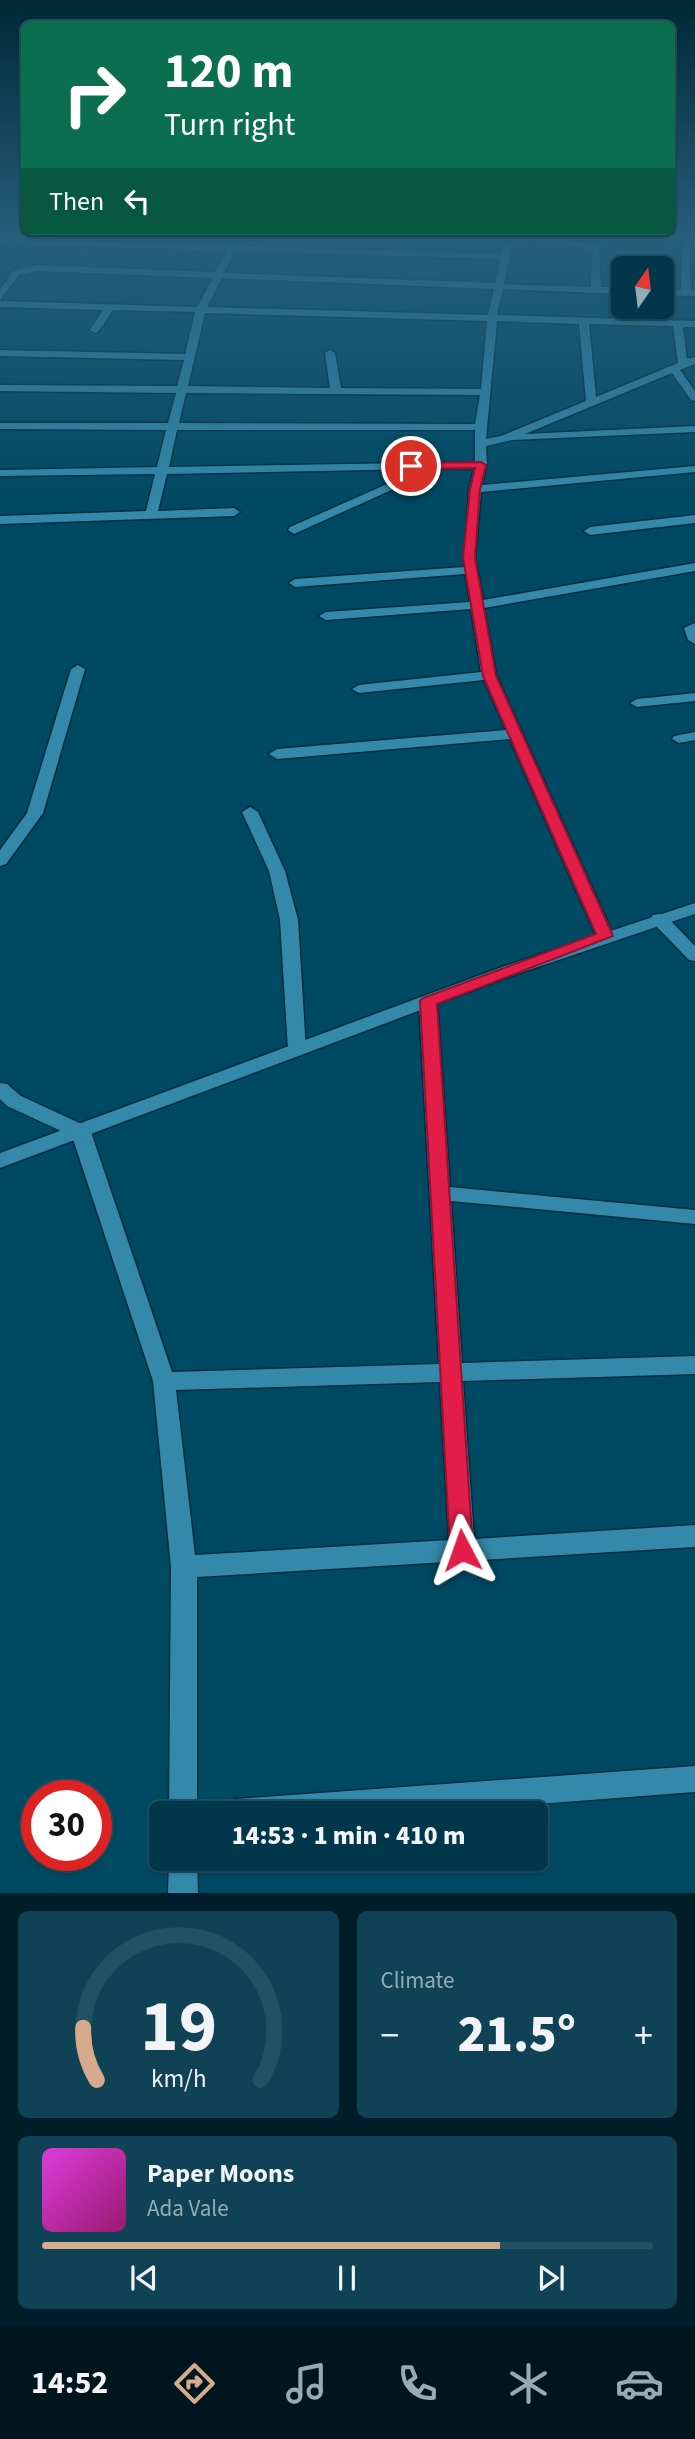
<!DOCTYPE html>
<meta charset="utf-8">
<style>
:root{--surface:#00374a;--page:#0e4254;--text:#f1f3f6;--muted:#95acb5;--line:#225162;--accent:#d6ab8b}
body{margin:0;font-family:"Source Sans 3",sans-serif;background:var(--page);color:var(--text);height:100vh;display:flex;flex-direction:column;font-size:26px;white-space:nowrap}
*{box-sizing:border-box;margin:0}
p{font-size:23px;color:var(--muted)}
.icon{flex:none;width:38px;height:38px;fill:none;stroke:currentColor;stroke-width:2;stroke-linecap:round;stroke-linejoin:round}
.map{position:relative;height:1893px;overflow:hidden}
.sheet{display:flex;flex-direction:column;gap:18px;padding:18px;background:#001e29;flex:1}
.sheet>*{flex:none}
.hud{position:absolute;left:21px;top:21px;width:654px;height:214px;border-radius:10px;box-shadow:0 2px 5px #0004,0 0 0 2px var(--line);background:#0b6e4f;color:#fff;overflow:hidden}
.needle{width:46px;rotate:14deg}
.buttons{position:absolute;left:611px;top:256px;display:grid;gap:14px}
.buttons a{display:grid;place-items:center;width:63px;height:63px;border-radius:10px;background:var(--surface);box-shadow:0 2px 5px #0004,0 0 0 2px var(--line);font-size:35px}
.speed{position:absolute;left:21px;top:1780px;display:flex;gap:14px;font-size:35px;font-weight:700;text-align:center}
.speed>*{display:grid;place-content:center;width:91px;height:91px;border-radius:50%;background:var(--surface);box-shadow:0 2px 5px #0004,0 0 0 2px var(--line);line-height:1}
.speed .limit{border:10px solid #d22;background:#fff;color:#111}
.pin{position:absolute;display:grid;place-items:center;width:60px;height:60px;color:#fff;margin:-30px;border:4px solid #fff;border-radius:50%;box-shadow:0 2px 7px #0007}
.me{position:absolute;width:77px;margin:-38px;rotate:356deg;stroke-linejoin:round;filter:drop-shadow(0 0 5px #0008)}
.turn{display:flex;align-items:center;gap:24px;height:147px;padding:0 28px;font-size:32px}
.turn .icon{width:91px;height:91px;stroke-width:2.5}
.turn b{display:block;font-size:49px;line-height:60px}
.then{display:flex;align-items:center;height:66px;padding:0 28px;background:#0003;gap:14px;font-size:26px}
.big{font-size:52px;font-weight:800;line-height:1.1}
.sheet .widget{flex:1;display:flex;flex-direction:column;justify-content:center;gap:10px;min-width:0;padding:0 24px;border-radius:10px;background:var(--page)}
.sheet .dial{align-items:center;gap:0}
.dial svg{height:182px;overflow:visible;fill:none;stroke:var(--line);stroke-width:7;stroke-linecap:round;text-anchor:middle}
.dial text{fill:var(--text);stroke:none}
.song{display:flex;align-items:center;gap:21px}
.cover{width:84px;height:84px;border-radius:10px;background:linear-gradient(135deg,hsl(300 70% 55%),hsl(320 70% 35%))}
.played{height:7px;border-radius:4px;background:linear-gradient(90deg,var(--accent) 75%,var(--line) 75%)}
.keys{display:flex;justify-content:space-around;direction:ltr}
.heat{display:flex;justify-content:space-between;align-items:center;font-size:38px;direction:ltr}
.sheet .tiles{flex:1;display:grid;gap:18px;grid-template-columns:1fr 1fr}
.widget:last-child{grid-column:span 2}
.trip{position:absolute;left:149px;top:1801px;width:399px;height:70px;border-radius:10px;background:var(--surface);box-shadow:0 2px 5px #0004,0 0 0 2px var(--line);font-weight:800;line-height:70px;text-align:center}
.tab-bar{display:flex;height:112px;justify-content:space-around;align-items:center;background:#00161e;color:var(--muted)}
.tab-bar .icon{width:49px;height:49px}
.tab-bar .on{color:var(--accent)}
.tab-bar b{font-size:32px;color:var(--text)}
.map>svg:first-child{display:block}
.lines{fill:none;stroke-linecap:round;stroke-linejoin:round}
.minor-casing{stroke:#002e3f;stroke-width:3}
.tertiary-casing{stroke:#002e3f;stroke-width:3}
.minor{fill:#3488a9;fill-rule:evenodd}
.tertiary{fill:#3488a9;fill-rule:evenodd}
.route{fill:#e11d48;stroke:#92132f;stroke-width:2}
</style>
<div class="map">
<svg width="695" height="1893" viewBox="0 0 695 1893">
<rect width="100%" height="100%" fill="#004962"/>
<g class="lines">
<g class="minor-casing">
<path id="minor" d="M0 239 229 246 237 239 240 241 238 246 501 254 505 239H568L599 247 601 287 623 288V294L503 289 497 315 695 321V327H683L687 359 695 357V364L680 370 695 391V401L691 400 672 373 525 434 695 426V432L512 440 486 446 487 465 482 485 695 466V472L481 492 475 558 483 600 695 563V571L484 608 496 675 614 936 611 940 605 941 596 936 510 739 277 759 269 754 277 749 506 730 484 680 359 693 352 689 359 685 481 672 471 609 326 620 319 616 326 612 470 602 465 574 295 587 289 583 295 579 464 567 469 489 474 469H438L294 534 288 530 290 527 421 469 167 474 158 511 234 508 240 512 234 516 0 524V516L146 511 155 474 0 476V470L157 467 166 430 0 429V423H168L176 393 0 391V385L177 386 184 360 0 356V350L185 354 195 312 113 310 98 332 95 333 90 330 103 310 0 307V301L197 307 213 278 36 271 19 275 0 300V290L13 271 36 265 215 272 227 251 0 244ZM513 241 564 243 592 251 591 287 504 284ZM235 251 500 259 495 283 224 273ZM222 278 494 289 488 315 207 307ZM205 313 487 321 481 389 341 388 335 353 330 350 325 353 330 388 188 386ZM497 321 579 324 586 401 501 436 486 439ZM589 324 673 326 678 363 596 397ZM186 393 480 395 475 424 179 423ZM177 430H475V462L169 467Z
M682 239H690L691 290H695V296L662 295V289L681 290Z
M695 515V523L590 535 584 531 590 527Z
M695 623V644L688 640 684 628Z
M78 665 85 669 43 813 6 864 0 866V850L27 813 71 669Z
M695 693V701L637 707 630 703 637 699Z
M695 732V740L679 743 672 739 674 736Z
M250 807 258 812 285 871 298 920 306 1050 297 1056 288 1050 280 920 269 871 242 812Z
M659 914 665 915 695 946V961L689 960 653 923 650 919 653 915Z
M428 995 437 1001 450 1187 695 1210V1224L451 1201 462 1363 695 1356V1374L463 1381 474 1539 695 1525V1547L197 1577V1813H169L171 1567 153 1381 72 1136 7 1106 0 1099V1083L7 1084 21 1096 88 1127 91 1132 172 1372 439 1364 419 1001ZM440 1382 449 1540 195 1555 176 1390Z
M695 1766V1792L420 1813H222L226 1803 236 1799Z
M169 1858H197L198 1893H168Z"/>
</g>
<g class="tertiary-casing">
<path id="tertiary" d="M695 903V914L514 975 0 1168V1153L502 967Z"/>
</g>
<use href="#minor" class="minor"/>
<use href="#tertiary" class="tertiary"/>
</g>
<linearGradient id="sky" x2="0" y2="1"><stop stop-color="#002836"/><stop offset="0.47" stop-color="#265f7c"/><stop offset="1" stop-color="#265f7c" stop-opacity="0"/></linearGradient>
<rect width="695" height="504" fill="url(#sky)"/>
<path class="route" d="M481 462 486 465 480 489 475 558 496 676 613 936 437 1004 473 1550 470 1557 462 1560 454 1557 450 1550 420 1001 423 998 596 934 483 676 463 558 470 489 475 468 411 469 406 466 411 463Z"/>
</svg>
<div class="buttons">
<a><svg class="needle" viewBox="-14 -14 28 28"><path d="M0-13l5 13h-10z" fill="#e53935"/><path d="M0 13l5-13h-10z" fill="#95acb5"/></svg></a>
</div>
<div class="speed"><div class="limit">30</div></div>
<div class="pin" style="left:411px;top:466px;background:#d93025"><svg class="icon" aria-label="arrive" viewBox="0 0 24 24"><path d="M6 21V4h12l-3 4 3 4H6"/></svg></div>
<svg class="me" style="left:462px;top:1550px" viewBox="-20 -20 40 40"><path d="M0-17L14 15 0 8-14 15z" fill="#e11d48" stroke="#fff" stroke-width="4"/></svg>
<div class="trip">14:53 · 1 min · 410 m</div>
<div class="hud">
<div class="turn"><svg class="icon" aria-label="right" viewBox="0 0 24 24"><path d="M7 20v-9h11M14 6l5 5-5 5"/></svg><div><b>120 m</b>Turn right</div></div>
<div class="then">Then<svg class="icon" aria-label="left" viewBox="0 0 24 24"><path d="M17 20v-9H6M10 6l-5 5 5 5"/></svg></div>
</div>
</div>
<section class="sheet">
<div class="tiles">
<div class="widget dial"><svg viewBox="0 0 100 80">
<path d="M14 69A42 42 0 1 1 86 69"/>
<path d="M14 69A42 42 0 0 1 8 46" stroke="#d6ab8b"/>
<text x="50" y="56" font-size="32" font-weight="700">19</text>
<text x="50" y="72" font-size="11">km/h</text>
</svg></div>
<div class="widget"><p>Climate</p>
<div class="heat"><a>−</a><b class="big">21.5°</b><a>+</a></div>
</div>
<div class="widget">
<div class="song"><i class="cover"></i><div><b>Paper Moons</b><p>Ada Vale</p></div></div>
<div class="played"></div>
<div class="keys"><svg class="icon" aria-label="previous" viewBox="0 0 24 24"><path d="M18 5L8 12l10 7zM5 5v14"/></svg><svg class="icon" aria-label="pause" viewBox="0 0 24 24"><path d="M8 5v14M16 5v14"/></svg><svg class="icon" aria-label="next" viewBox="0 0 24 24"><path d="M6 5l10 7-10 7zM19 5v14"/></svg></div>
</div>
</div>
</section>
<nav class="tab-bar">
<b>14:52</b>
<svg class="icon on" aria-label="directions" viewBox="0 0 24 24"><path d="M12 3l9 9-9 9-9-9zM9 14v-3h6M13 9l2 2-2 2"/></svg>
<svg class="icon" aria-label="music" viewBox="0 0 24 24"><path d="M9 18V5l10-2v13"/><circle cx="6" cy="18" r="3"/><circle cx="16" cy="16" r="3"/></svg>
<svg class="icon" aria-label="phone" viewBox="0 0 24 24"><path d="M5 4h4l2 5-3 2q2 4 5 5l2-3 5 2v4C11 20 4 13 5 4z"/></svg>
<svg class="icon" aria-label="climate" viewBox="0 0 24 24"><path d="M12 3v18M4 7l16 10M4 17L20 7"/></svg>
<svg class="icon" aria-label="car" viewBox="0 0 24 24"><path d="M5 17H2v-5l4-1 3-4h7l3 4 3 1v5h-3M9 17h6M6 11h13"/><circle cx="7" cy="17" r="2"/><circle cx="17" cy="17" r="2"/></svg>
</nav>
